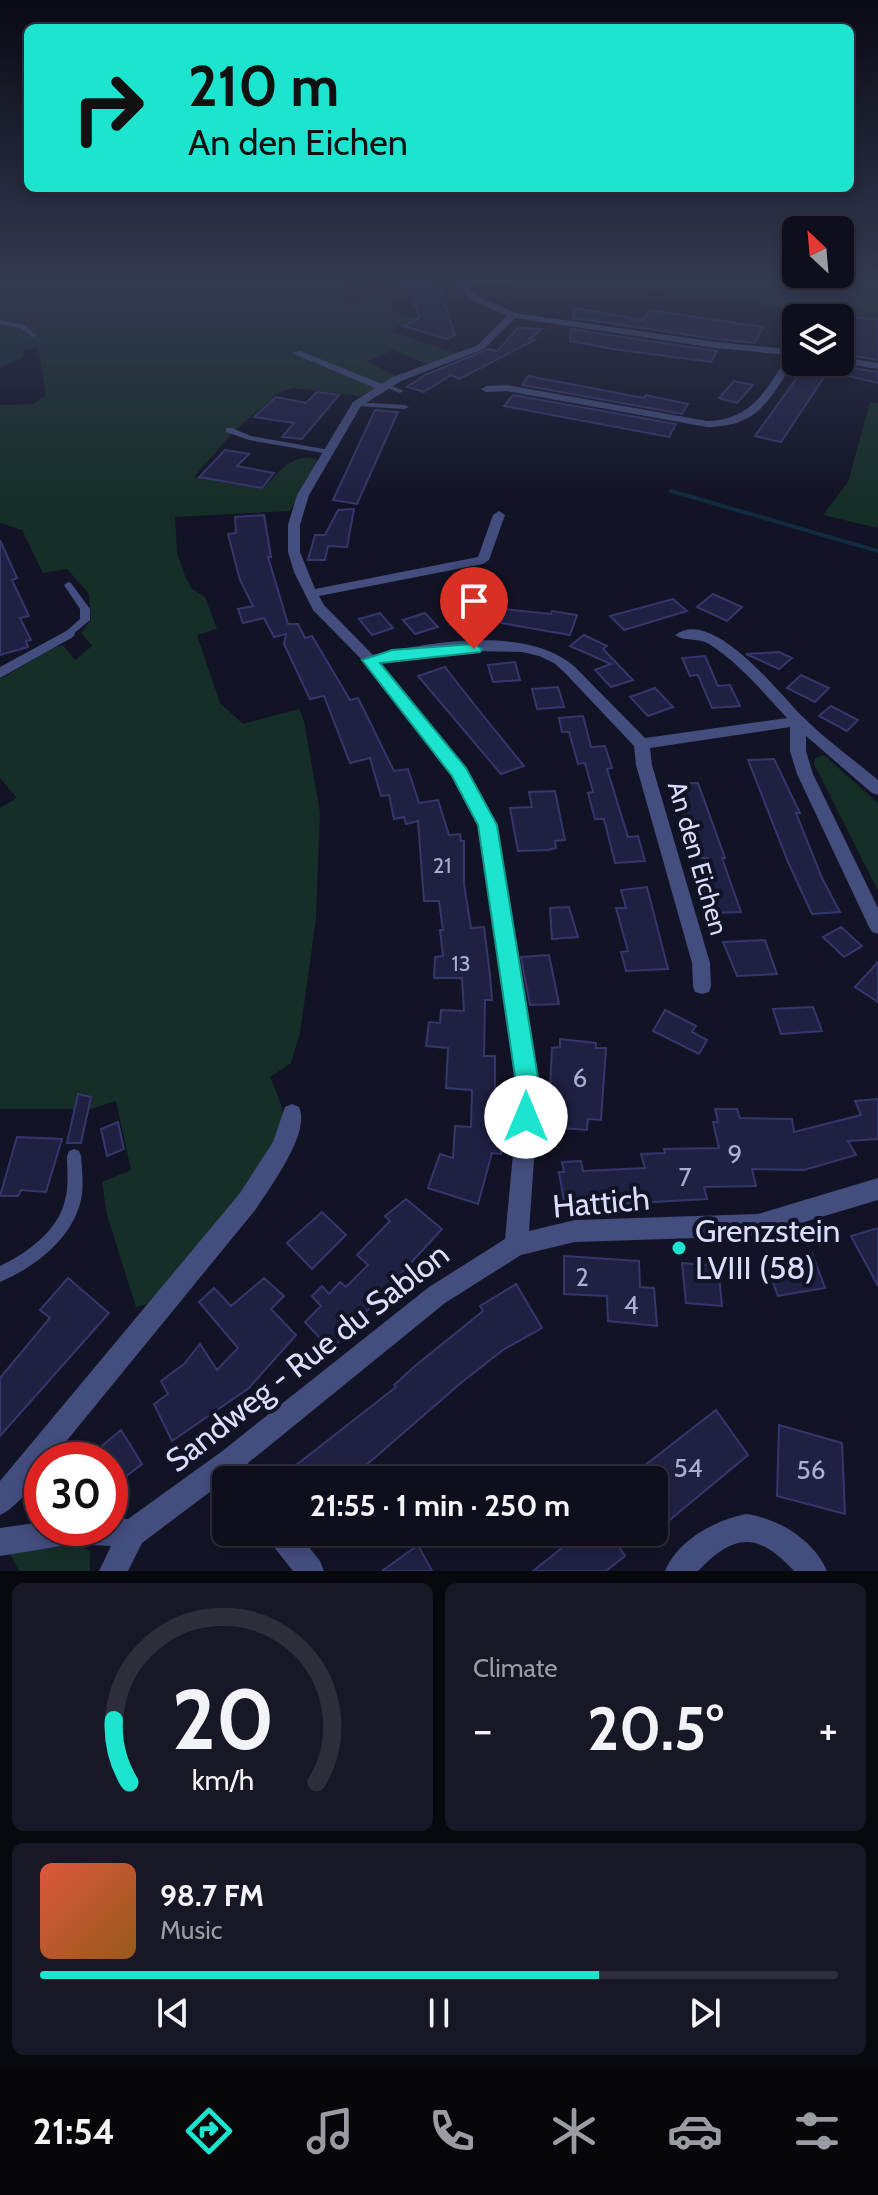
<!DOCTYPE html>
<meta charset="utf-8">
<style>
:root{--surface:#0e0e1c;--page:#171725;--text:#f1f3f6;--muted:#9b9ca3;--line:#2e2e3b;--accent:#1de4ce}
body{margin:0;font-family:Cabin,sans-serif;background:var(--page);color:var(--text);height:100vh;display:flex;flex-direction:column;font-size:30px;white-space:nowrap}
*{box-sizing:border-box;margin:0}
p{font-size:26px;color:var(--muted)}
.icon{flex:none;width:44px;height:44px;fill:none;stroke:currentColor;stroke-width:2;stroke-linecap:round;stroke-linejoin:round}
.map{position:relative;height:1571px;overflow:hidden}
.sheet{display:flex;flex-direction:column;gap:12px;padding:12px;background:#08080f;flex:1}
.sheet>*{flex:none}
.hud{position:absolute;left:24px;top:24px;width:830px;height:168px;border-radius:12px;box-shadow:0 4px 12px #0003,0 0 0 2px var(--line);background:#1de4ce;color:#111;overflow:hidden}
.needle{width:52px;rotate:334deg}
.tools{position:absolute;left:782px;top:216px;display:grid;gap:16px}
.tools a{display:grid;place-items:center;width:72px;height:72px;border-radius:12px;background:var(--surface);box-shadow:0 4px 12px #0003,0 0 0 2px var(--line);font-size:40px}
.speed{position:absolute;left:24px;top:1442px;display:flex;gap:16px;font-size:40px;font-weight:700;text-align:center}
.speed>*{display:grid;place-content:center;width:104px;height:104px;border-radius:50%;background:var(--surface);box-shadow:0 4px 12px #0003,0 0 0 2px var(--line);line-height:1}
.speed .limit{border:12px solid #d22;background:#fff;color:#111}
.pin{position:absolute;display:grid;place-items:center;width:68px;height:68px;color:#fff;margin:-82px -34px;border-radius:50% 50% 50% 0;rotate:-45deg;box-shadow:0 0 8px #0007}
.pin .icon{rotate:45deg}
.me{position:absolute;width:88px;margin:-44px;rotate:0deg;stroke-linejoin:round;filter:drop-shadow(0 0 6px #0008)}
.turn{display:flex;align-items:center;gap:28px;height:168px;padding:0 32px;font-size:36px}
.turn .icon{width:104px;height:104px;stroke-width:2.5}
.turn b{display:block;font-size:56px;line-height:68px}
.big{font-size:60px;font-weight:800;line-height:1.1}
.sheet .card{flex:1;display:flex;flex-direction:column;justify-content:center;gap:12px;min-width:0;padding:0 28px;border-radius:12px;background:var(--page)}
.sheet .dial{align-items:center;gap:0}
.dial svg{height:208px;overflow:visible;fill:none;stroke:var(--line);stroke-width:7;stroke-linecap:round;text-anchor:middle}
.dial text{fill:var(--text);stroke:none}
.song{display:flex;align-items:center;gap:24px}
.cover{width:96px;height:96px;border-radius:12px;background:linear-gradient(135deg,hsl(10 70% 55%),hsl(30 70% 35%))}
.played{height:8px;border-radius:4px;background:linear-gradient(90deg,var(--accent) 70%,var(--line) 70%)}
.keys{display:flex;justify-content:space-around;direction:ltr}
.heat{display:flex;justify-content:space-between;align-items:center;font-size:44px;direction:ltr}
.sheet .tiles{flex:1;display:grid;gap:12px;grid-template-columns:1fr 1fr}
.card:last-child{grid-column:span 2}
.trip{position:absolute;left:212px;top:1466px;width:456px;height:80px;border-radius:12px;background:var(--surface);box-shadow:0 4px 12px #0003,0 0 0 2px var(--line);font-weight:800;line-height:80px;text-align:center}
.dock{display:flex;height:128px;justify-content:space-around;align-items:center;background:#06060b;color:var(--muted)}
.dock .icon{width:56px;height:56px}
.dock .on{color:var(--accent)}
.dock b{font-size:36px;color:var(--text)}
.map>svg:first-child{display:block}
.green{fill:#162e28}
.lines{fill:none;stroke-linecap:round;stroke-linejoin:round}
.stream{stroke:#112b3f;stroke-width:4}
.building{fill:#202043;stroke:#35366c;stroke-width:2}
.lane{fill:#434d7e;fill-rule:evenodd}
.street{fill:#434d7e;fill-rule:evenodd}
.route{fill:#1de4ce;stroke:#139486;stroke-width:2}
.poi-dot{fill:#1de4ce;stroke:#121325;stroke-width:3}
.labels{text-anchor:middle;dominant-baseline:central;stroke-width:8;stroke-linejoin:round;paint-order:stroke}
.number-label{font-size:22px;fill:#acaecd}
.street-label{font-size:26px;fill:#daddfb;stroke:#121325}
.near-number-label{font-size:26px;fill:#acaecd}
.near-street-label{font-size:32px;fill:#daddfb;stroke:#121325}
.near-poi-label{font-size:32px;fill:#daddfb;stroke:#121325;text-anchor:start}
</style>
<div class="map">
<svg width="878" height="1571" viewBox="0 0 878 1571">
<rect width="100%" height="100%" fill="#121325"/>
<path class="green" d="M0 280H346L341 303 391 301V311L414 318 389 331 459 354 427 364 393 350 367 361 397 377 361 396 293 388 280 392 234 431 194 477 263 489C276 474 293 452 316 459L317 463 290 511 175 517 177 552 185 576 191 588 205 597 217 629 197 635 220 703 243 724 299 709 304 721 320 812 316 919 300 1033 291 1063 270 1077C275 1089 283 1105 283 1118 282 1160 181 1268 151 1303L136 1307 107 1215 102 1182 131 1170 116 1101 90 1109H0V808L17 798 0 778V679L55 647 63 645 75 660 92 646 81 633 91 619 89 594 67 569 43 573 22 530 0 523V405L34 404 46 395 38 347 24 350 23 357 0 368Z
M470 280H878V320L638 287 472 285Z
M870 402 878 403V528L823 515 848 482Z
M824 755 878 803V891L814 764 815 758Z
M81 1545 90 1551V1571H19L9 1552Z"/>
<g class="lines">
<path class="stream" d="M671 491 878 551"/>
</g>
<path class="building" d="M424 282 426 291 441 290 455 335 446 339 403 326 420 317 406 283Z
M574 308 643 320 650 310 763 327 755 343 716 339 573 318Z
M845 316 878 320V360L840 354V318Z
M518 328 542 329 530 339 535 340 459 379 451 375 424 392 407 387 425 375 488 349 497 351Z
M571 329 716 351H717L711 362 613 349 570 341Z
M834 362 781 442 755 436 807 364Z
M840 366 878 372V383L840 374Z
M528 376 644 398 646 395 688 404 682 414 522 385Z
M734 381 753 385 737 403 719 398Z
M317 392 339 395 302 439 282 437 294 423 254 417 276 397 306 403Z
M513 395 676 424 669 437 504 406Z
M375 410 398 412 357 504 333 500Z
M225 450 249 454 237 466 274 473 262 488 199 477Z
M354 509 347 547 328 546 325 560H308L315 535H325L338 510Z
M264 515 271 557H268L288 624H298L305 638 312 636 350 700 358 698 394 771 408 769 419 803 438 800 449 835 460 834 461 841H464V884L471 928 484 927 490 975 492 1000H485L484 1056H495V1102H504L501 1154 492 1153 478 1204 428 1188 440 1154 453 1158 455 1126 471 1127 472 1090 446 1088 448 1048 426 1046 429 1022 440 1023 441 1010 464 1011 462 978H434L435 957 443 956 440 930H443L439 901H424L418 821 406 824 404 817 394 819 389 795 381 796 370 758 350 763 324 696 310 699 284 644 286 634 274 637 264 618 243 623 238 609 253 606 240 580 228 534 236 533 235 517Z
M0 540 17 578 12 580 29 616 20 618 31 640 26 641 28 647 0 655Z
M713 594 742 607 727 621 697 607Z
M673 599 687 611 624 630 610 616Z
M504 609 551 614 552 611 577 615 570 635 501 623Z
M380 613 393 628 372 635 359 619Z
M425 613 438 627 415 634 403 620Z
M485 614 488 628 460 630 457 616Z
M584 635 607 646 603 649 633 680 611 687 595 670 611 664 570 646Z
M779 652 792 658 779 669 746 654Z
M705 656 718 686 730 685 740 706 712 708 698 675 690 676 682 658Z
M515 662 520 680 493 682 488 665Z
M445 667 477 708 524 766 501 774 418 676Z
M801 675 829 688 815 702 787 688Z
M558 687 564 707 537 709 532 689Z
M655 688 673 707 648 716 630 697Z
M831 706 858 720 847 731 819 716Z
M583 716 591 747 605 746 612 768 607 769 628 837 638 836 645 861 615 863 604 819H595L588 793 593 792 585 763 578 764 569 732H562L559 718Z
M774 759 800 813H796L822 878 840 912 812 914 788 862 748 760Z
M698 783 725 858H722L741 912 715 913 711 902H708L702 884 710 881 708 858H699L675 784Z
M555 791 565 840 555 841 556 848 548 850 518 851 510 808 532 807 529 792Z
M647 887 668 969 626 971 621 952 628 951 616 908H626L621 890Z
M569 907 578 937 552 939 550 908Z
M841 927 862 946 844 957 823 937Z
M765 940 777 974 737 976 723 942Z
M549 955 559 1004 530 1005 521 957Z
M878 962V1002L855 987Z
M813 1007 822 1031 781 1034 773 1009Z
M665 1010 696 1026 692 1032 707 1040 699 1054 653 1031Z
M560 1039 596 1043V1048H606L601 1120 588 1119 587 1130 548 1127 552 1048 560 1047Z
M78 1094 91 1097 81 1143H67Z
M878 1099V1139L848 1141 856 1155 804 1170 752 1169 756 1186 704 1187 707 1199 565 1207 559 1172H564L562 1162 581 1161 583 1171 645 1168 641 1154 665 1153 664 1149 719 1148 713 1122H718L715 1109H737L740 1118 792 1119 794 1132 861 1115 855 1101Z
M118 1122 124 1149 107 1156 101 1129Z
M17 1137 62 1139 46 1192 21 1190 18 1196H0Z
M406 1199 442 1229 331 1350 305 1322 321 1306 312 1296 322 1286 329 1294 340 1282 346 1287 368 1265 357 1255 390 1221 385 1216Z
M322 1212 346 1235 312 1269 287 1243Z
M878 1228V1286L851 1236Z
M812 1253 825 1288 778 1296 765 1261Z
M564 1256 639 1261 640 1287 654 1288 657 1326 608 1321 607 1296 564 1294Z
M682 1263 718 1266 722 1306 686 1303Z
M68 1278 109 1313 0 1436V1378L50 1318 40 1310Z
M264 1278 284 1296 271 1309 296 1335 249 1388 172 1441 154 1404 168 1394 161 1381 184 1364 200 1344 217 1370 238 1348 199 1302 214 1288 231 1306Z
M516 1284 542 1328 503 1350 462 1382 349 1480H277L396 1387 394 1385 415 1366 483 1311 480 1306Z
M716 1410 748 1455 654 1533V1480H626Z
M779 1425 842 1443 845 1514 777 1496Z
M121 1430 142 1464 110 1489V1460H85Z
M582 1532H610L625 1556 606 1571H533Z
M418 1545 432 1571H382Z"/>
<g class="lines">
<path class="lane" d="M0 320 24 325 37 336 32 337 20 328 0 324Z
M384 383 402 390 403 391 400 393 382 386 381 385Z
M354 402 405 405 409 407 405 409 357 406H354Z
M226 428H232L251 436 329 450 333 452 329 454 249 440 226 432Z
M68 582 71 583 90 609V620L71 636 68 637 63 634 80 619V609L64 585Z
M74 1149 79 1151 81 1156C82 1170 84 1186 81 1200 72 1239 35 1267 0 1282V1266C26 1254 59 1230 65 1200 69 1186 67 1170 67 1156L69 1151Z"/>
<path class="street" d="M453 280H461L476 295 515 313 716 342 796 350C796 361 789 369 783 379 762 412 748 426 707 427L507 391 486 392 481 389 486 386 507 385 707 421C754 419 765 390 789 355L716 348 515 318 484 349 401 381 361 406 309 495 300 525V552L315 589 478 557 493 515 499 511 505 515 489 560 483 564 319 596 324 605 373 655C430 642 528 625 575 667L645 738 787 718C763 692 739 663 709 644 698 637 684 642 675 635 712 606 779 693 802 716 825 739 853 759 878 780V795L872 793 806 736V751L813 774 878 908V934L872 932 869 927 797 774 790 751V727L650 748 652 765 710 963 711 986 709 992 702 994 695 992 693 986 692 963 636 765 634 746 565 673 554 663 539 656 522 652 467 651 379 662 466 769 495 825 539 1090 529 1231 575 1220 758 1214 878 1178V1200L758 1236 575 1242 521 1255 445 1303 248 1463 257 1480 227 1479 142 1543 128 1571H99L111 1546 74 1544 0 1556V1528L42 1522V1528H110V1518L128 1519 221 1452 429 1287 505 1239 519 1090 479 825 454 776 365 663 313 610 294 572 288 552V525L297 495 353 402 375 388 292 353 300 351 382 384 393 377 478 345 507 316 470 299Z
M840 357 878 363V369L837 362H840Z
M68 630 73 631 75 634 73 637 0 678V667Z
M292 1104 299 1107C311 1133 270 1187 256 1209L51 1460H42C42 1477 16 1509 0 1515V1481L240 1193 273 1142 285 1107Z
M746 1514C778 1518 814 1540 827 1571H794C758 1532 735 1533 698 1571H665C678 1540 715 1520 746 1514Z
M266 1532H297L320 1561 324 1571H293L270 1542Z"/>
</g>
<linearGradient id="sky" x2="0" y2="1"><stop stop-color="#0a0a14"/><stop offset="0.56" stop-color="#333951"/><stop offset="1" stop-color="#333951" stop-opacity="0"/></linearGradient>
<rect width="878" height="500" fill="url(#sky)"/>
<path class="route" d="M474 644 482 649 480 652 380 663 466 768 497 825 540 1090 535 1124 526 1128 518 1124 514 1117 517 1090 478 825 452 776 362 660 392 650Z"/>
<circle class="poi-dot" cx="679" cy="1248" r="8"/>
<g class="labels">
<g class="number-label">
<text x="442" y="865">21</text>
<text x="461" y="963">13</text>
</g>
<g class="street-label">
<text transform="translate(698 858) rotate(74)">An den Eichen</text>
</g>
<g class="near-number-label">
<text x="580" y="1078">6</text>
<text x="735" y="1154">9</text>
<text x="685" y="1177">7</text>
<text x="582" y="1277">2</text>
<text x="631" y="1305">4</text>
<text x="688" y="1468">54</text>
<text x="811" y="1470">56</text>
</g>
<g class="near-street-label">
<text transform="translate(601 1202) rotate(-5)">Hattich</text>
<text transform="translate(307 1357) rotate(-38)">Sandweg - Rue du Sablon</text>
</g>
<g class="near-poi-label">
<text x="695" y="1230">Grenzstein<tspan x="695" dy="37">LVIII (58)</tspan></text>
</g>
</g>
</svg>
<div class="tools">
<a><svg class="needle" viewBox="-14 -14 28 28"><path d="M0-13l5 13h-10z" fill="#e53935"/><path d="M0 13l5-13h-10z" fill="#9b9ca3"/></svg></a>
<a><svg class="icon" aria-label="layers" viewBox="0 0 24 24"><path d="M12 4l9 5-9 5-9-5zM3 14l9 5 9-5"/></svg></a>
</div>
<div class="speed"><div class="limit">30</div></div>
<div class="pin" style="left:474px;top:649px;background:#d93025"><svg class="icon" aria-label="arrive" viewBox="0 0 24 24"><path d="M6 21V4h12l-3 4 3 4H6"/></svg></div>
<svg class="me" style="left:526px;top:1117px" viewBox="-20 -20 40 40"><circle r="19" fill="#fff"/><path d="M0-13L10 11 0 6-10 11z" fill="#1de4ce"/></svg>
<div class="trip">21:55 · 1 min · 250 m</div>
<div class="hud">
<div class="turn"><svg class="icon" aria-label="right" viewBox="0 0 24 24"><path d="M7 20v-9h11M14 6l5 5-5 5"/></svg><div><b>210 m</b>An den Eichen</div></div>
</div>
</div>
<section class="sheet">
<div class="tiles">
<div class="card dial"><svg viewBox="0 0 100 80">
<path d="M14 69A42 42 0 1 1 86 69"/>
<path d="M14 69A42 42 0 0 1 8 45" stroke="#1de4ce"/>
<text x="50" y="56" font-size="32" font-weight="700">20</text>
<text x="50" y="72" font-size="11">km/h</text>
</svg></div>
<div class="card"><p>Climate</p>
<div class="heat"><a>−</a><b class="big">20.5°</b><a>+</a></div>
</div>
<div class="card">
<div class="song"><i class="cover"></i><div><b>98.7 FM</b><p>Music</p></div></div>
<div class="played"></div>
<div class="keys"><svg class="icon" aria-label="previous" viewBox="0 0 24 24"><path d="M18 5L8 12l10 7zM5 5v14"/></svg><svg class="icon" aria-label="pause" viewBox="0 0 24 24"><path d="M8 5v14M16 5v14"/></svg><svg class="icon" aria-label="next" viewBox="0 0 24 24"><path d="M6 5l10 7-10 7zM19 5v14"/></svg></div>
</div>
</div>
</section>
<nav class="dock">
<b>21:54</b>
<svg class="icon on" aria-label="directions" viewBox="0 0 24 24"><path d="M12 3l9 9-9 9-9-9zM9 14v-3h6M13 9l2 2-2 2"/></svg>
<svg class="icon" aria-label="music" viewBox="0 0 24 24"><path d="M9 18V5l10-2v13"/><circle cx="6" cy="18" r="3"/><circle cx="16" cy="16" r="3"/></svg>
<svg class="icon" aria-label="phone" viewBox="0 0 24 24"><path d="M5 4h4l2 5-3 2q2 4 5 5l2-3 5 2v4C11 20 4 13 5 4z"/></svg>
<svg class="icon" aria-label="climate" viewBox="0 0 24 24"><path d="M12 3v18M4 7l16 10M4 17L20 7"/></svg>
<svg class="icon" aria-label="car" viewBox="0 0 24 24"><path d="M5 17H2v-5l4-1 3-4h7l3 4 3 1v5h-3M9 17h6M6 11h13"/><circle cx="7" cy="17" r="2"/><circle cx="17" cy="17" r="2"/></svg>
<svg class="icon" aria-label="filters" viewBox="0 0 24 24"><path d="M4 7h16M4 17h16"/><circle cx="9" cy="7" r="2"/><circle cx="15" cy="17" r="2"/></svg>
</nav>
